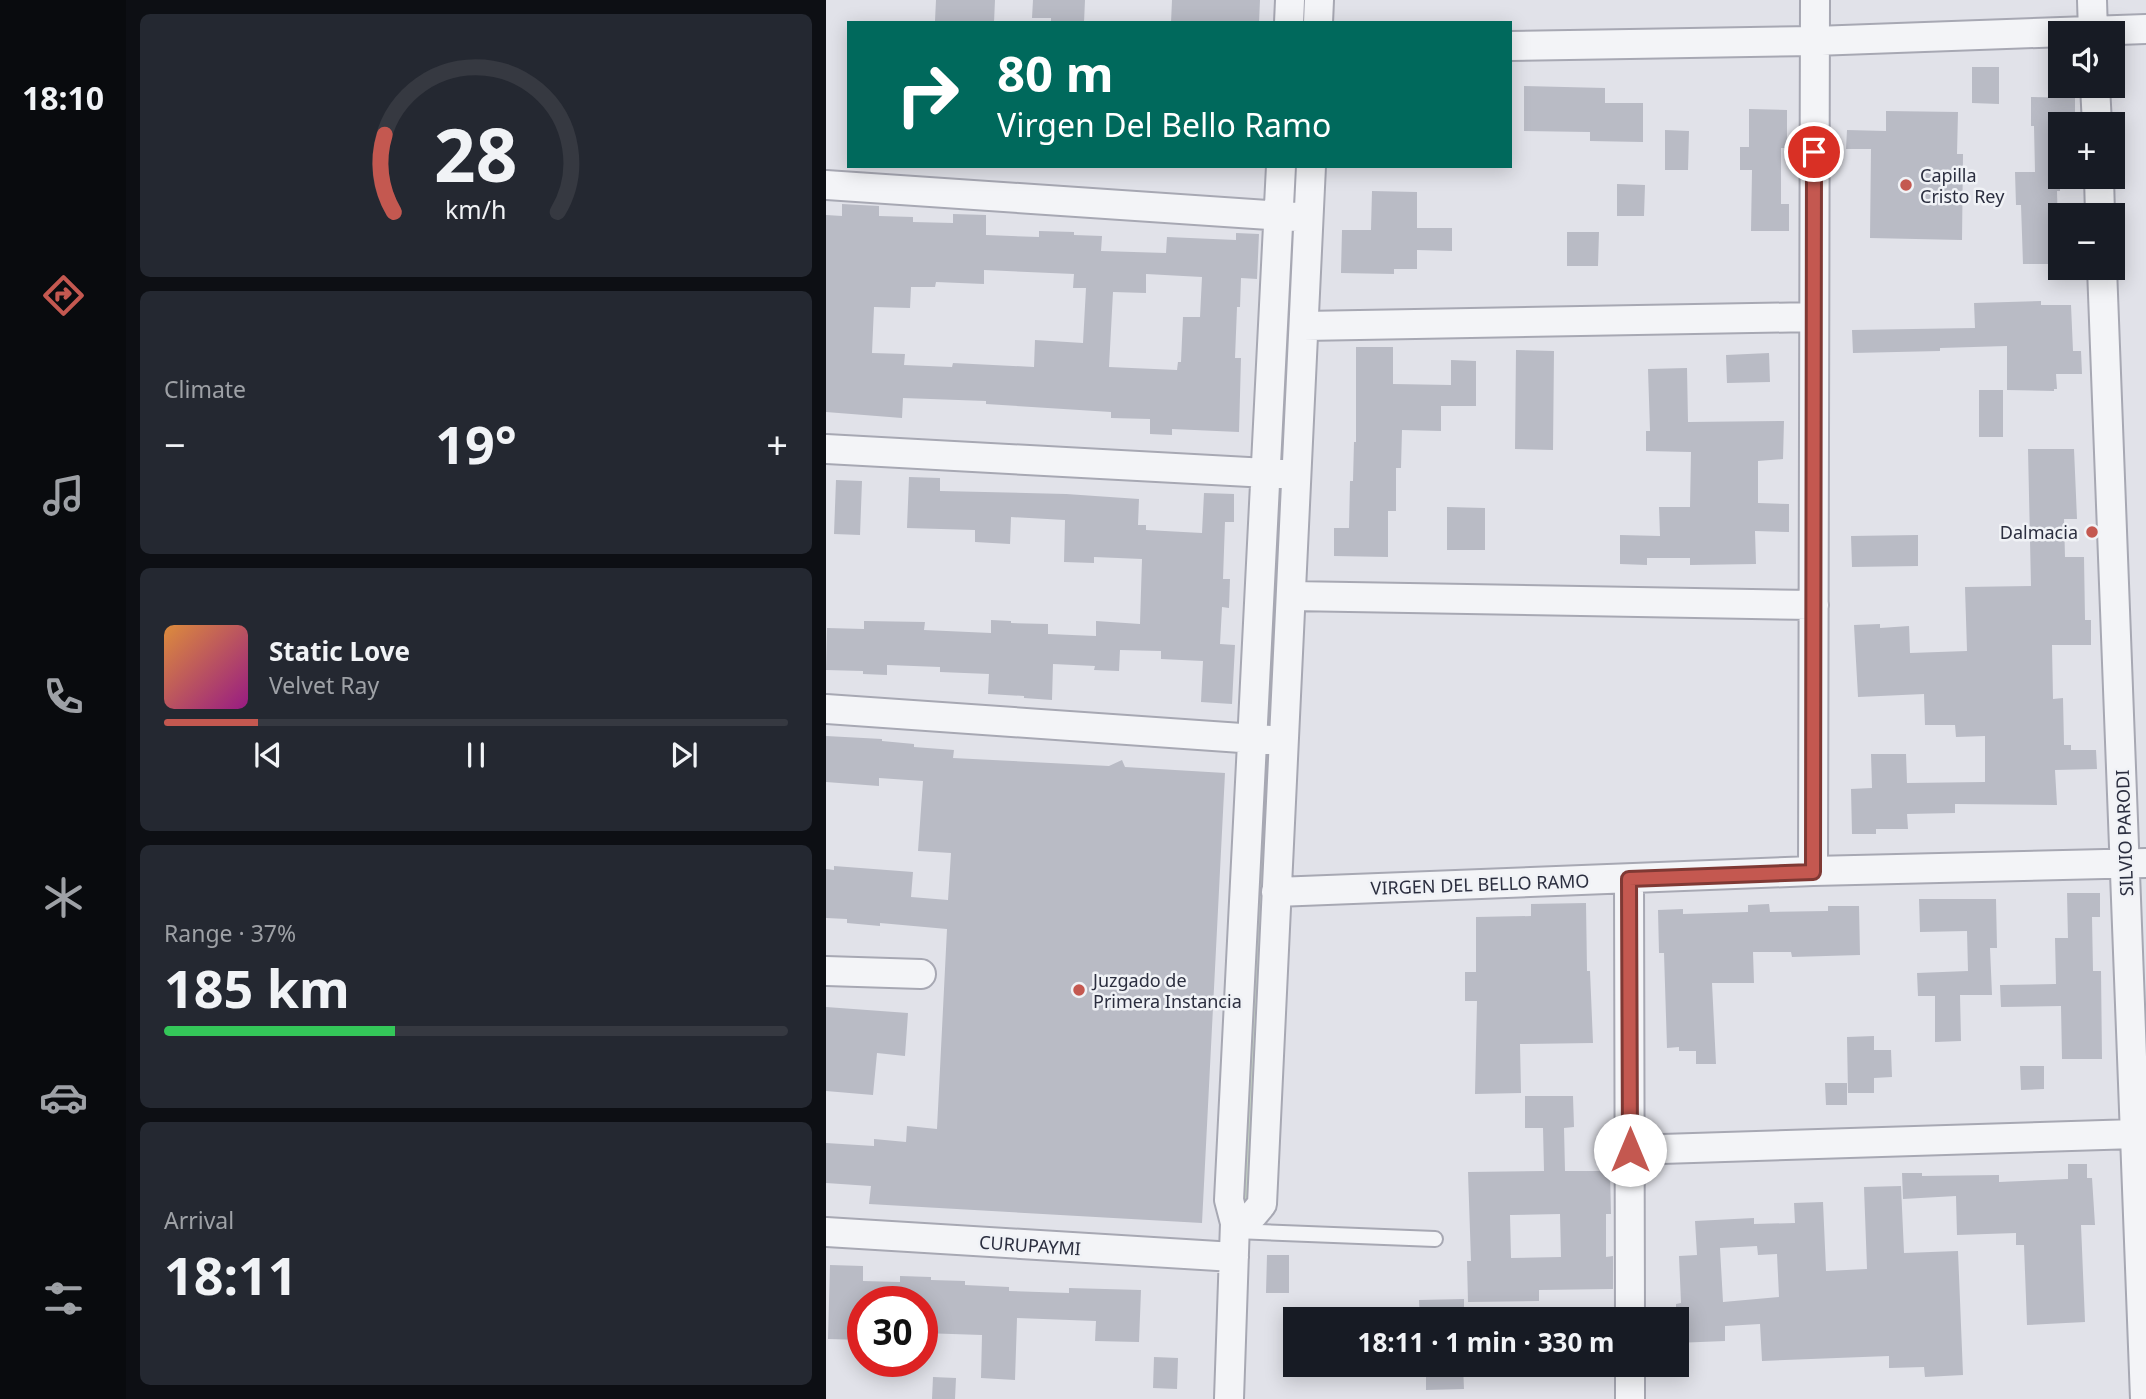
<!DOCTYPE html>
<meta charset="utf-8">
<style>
:root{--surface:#171b24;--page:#242831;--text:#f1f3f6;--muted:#9ea1a6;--line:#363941;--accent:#c45850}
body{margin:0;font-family:"Noto Sans",sans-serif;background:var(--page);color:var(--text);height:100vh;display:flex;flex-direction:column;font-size:26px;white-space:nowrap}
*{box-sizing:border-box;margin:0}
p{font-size:23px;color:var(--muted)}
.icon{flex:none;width:38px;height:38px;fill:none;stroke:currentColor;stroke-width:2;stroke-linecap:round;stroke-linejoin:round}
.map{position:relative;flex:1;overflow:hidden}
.side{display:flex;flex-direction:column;gap:14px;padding:14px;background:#0d0f14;width:700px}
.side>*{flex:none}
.guide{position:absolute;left:21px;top:21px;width:665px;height:147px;border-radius:0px;box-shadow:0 4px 18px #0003;background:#00695c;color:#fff;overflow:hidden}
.tools{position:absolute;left:1222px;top:21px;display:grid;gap:14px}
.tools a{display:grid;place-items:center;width:77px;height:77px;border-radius:0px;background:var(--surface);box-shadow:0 4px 18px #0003;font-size:35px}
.speed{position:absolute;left:21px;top:1286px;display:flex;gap:14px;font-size:35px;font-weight:700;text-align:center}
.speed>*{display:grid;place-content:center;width:91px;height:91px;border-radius:50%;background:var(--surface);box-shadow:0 4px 18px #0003;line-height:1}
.speed .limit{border:10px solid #d22;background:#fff;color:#111}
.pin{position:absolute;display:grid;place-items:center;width:60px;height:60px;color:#fff;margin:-30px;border:4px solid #fff;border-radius:50%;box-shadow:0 2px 7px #0007}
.me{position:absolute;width:77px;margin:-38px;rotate:0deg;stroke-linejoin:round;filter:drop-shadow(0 0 5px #0008)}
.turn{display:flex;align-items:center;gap:24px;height:147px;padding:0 35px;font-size:32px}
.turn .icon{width:91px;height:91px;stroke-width:2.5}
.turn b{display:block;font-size:49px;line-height:60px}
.big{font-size:52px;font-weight:700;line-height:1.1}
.side .card{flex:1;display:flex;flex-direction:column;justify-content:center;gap:10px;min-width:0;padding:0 24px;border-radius:10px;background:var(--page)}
.side .dial{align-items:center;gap:0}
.dial svg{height:182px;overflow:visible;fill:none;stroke:var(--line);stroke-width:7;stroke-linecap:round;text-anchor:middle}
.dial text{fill:var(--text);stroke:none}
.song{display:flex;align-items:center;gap:21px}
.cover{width:84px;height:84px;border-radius:10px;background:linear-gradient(135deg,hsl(30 70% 55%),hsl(310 70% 35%))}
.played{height:7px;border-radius:4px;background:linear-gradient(90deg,var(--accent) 15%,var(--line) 15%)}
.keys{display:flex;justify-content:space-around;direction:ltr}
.heat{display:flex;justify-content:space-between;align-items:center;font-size:38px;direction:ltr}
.charge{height:10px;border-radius:5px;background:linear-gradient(90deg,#34c759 37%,var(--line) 0)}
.trip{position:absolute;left:457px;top:1307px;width:406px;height:70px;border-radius:0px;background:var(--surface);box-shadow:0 4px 18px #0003;font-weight:700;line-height:70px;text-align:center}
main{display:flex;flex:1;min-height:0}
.tabs{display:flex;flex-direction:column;width:126px;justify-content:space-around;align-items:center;background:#090b0e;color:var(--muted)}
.tabs .icon{width:49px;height:49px}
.tabs .on{color:var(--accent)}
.tabs b{font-size:32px;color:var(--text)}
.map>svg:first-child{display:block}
.green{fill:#c3d2c3}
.building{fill:#b9bbc5;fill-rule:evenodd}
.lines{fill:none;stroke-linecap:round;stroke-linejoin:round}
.service-casing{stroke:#a7a8b3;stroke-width:18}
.minor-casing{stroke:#a7a8b3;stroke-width:32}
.service{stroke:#f3f4f7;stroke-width:14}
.minor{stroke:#f3f4f7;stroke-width:28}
.route-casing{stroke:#7f3934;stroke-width:18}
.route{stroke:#c45850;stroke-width:12}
.poi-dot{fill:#c45850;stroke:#f0f2f6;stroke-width:2.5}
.labels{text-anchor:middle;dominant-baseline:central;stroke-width:5;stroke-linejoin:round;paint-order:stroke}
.poi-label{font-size:18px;fill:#2b2e3f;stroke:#f0f2f6;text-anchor:start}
.street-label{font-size:18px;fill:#2b2e3f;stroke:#f0f2f6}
</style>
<main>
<nav class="tabs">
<b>18:10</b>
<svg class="icon on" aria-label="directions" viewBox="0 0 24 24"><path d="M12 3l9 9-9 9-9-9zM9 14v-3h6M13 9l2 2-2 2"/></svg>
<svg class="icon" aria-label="music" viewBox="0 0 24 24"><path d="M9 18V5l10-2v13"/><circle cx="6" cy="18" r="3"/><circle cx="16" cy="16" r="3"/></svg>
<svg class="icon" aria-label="phone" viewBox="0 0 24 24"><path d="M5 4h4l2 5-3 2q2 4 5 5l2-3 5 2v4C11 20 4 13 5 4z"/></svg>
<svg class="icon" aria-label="climate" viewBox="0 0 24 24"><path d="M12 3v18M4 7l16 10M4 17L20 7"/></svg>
<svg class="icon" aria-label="car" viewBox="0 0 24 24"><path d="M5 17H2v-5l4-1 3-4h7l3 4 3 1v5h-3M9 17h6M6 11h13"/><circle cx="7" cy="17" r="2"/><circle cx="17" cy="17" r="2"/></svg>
<svg class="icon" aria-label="filters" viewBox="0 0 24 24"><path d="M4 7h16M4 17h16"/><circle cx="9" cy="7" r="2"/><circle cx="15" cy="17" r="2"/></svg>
</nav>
<section class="side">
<div class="card dial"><svg viewBox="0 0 100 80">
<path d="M14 69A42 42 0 1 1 86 69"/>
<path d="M14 69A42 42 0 0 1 10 35" stroke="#c45850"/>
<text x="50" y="56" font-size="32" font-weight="700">28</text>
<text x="50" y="72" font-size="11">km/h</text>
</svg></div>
<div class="card"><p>Climate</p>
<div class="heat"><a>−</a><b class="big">19°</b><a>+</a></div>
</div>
<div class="card">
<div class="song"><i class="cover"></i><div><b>Static Love</b><p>Velvet Ray</p></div></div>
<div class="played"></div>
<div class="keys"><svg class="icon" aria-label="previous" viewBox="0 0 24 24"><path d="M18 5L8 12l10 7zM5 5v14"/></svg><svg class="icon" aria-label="pause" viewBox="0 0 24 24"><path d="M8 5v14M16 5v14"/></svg><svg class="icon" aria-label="next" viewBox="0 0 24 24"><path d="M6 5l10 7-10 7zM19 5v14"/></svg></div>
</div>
<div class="card"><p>Range · 37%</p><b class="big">185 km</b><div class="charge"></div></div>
<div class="card"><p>Arrival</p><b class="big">18:11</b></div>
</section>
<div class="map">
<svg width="1320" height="1399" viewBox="0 0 1320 1399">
<rect width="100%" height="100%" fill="#e1e2e9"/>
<path class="green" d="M465 237H468L460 450 454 453Z
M452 501 456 502 445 723 444 724 440 723 450 502Z
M440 759 444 761 423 1201 417 1204 438 761Z"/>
<path class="building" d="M110 0H169L168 23 109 21Z
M207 0H259L258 23H225V18H206Z
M346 0H434L433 23H345Z
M1146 67H1173V104L1146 103Z
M698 86 779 88V103H817V142L764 141V132L698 131Z
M1205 97 1249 98V124H1234V191H1231L1233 264H1197L1195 205H1190L1189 172H1209L1208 126H1205Z
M923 109 961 110V148H955V204H963V231H925L926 170H914V147H923Z
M1060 111 1132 112 1131 154H1137L1136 240 1044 238 1045 149H1020L1021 130 1060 131Z
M839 130 863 131 862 170H839Z
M791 184 819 185 818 216H791Z
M546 191 591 192V228H626V251L591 250V269H568V274L515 273 516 230H545Z
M16 204 53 206V216L87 217V222L127 223V214L160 215V235L213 237V231L248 232V235L276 236 275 251 340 253 341 237 410 240V233L433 234 431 279 415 278 414 307H411L409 358H415L413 432 346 429V435L324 434V419L285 418V412L160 404V401L77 398 76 418 0 412V215L16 216ZM158 270 248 274 247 288H260L257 343 209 340 208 367 127 363 126 367 78 365 79 354 46 353 48 307 84 308 85 287H109L110 282 158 284ZM320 274 376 277 374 317H357L355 362H352L351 370 283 367 287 292 320 293Z
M741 232H773L772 266H741Z
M1215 301V305H1245L1247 351H1255L1256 374H1230L1231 389H1228V391L1181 390V346L1114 348V351L1027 353 1026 330 1149 328 1148 303Z
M530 347H567V384L625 385V360L650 361V406H615V431L576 430 575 468H570V511H562V557L508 556V528H523L524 481H527L528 442H530Z
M690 350 728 351 727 450 689 449Z
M943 353 944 382 901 383 900 355Z
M861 368 862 422 958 421 957 459 932 461V503L963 504V532L929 531 930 564 864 565V558H821V565L794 564V535L834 536 833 507H864L865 452 820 451V431H824L822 369Z
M1153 390H1177V437H1153Z
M1202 449H1248L1251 519H1238L1239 557H1258L1259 620H1265V645H1226L1227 699 1237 698 1238 745H1245V750H1270L1271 769 1229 770 1231 805 1129 804V813L1081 814 1082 829H1050V834H1026L1025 789 1046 788 1045 754H1080L1081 783 1159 782V736L1130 737 1129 725H1099L1098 694 1032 697 1028 625 1054 624V628L1083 626 1084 653 1141 651 1139 587 1205 586Z
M83 477 114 478V491L240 494 313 499 312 525H320V530L376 533 378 493 408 494V522H399L397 579H404L403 608 396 607 394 644 409 645 406 704 375 702 377 661 335 659V651L294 650 293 671 268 670 269 666 227 664 226 700 198 698V696L162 694 163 674 114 672V667L61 665V675L37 674V671L0 670 1 628 38 629V621L99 622 98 630 165 633V620L185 621V623L222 624V634L270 636V621L314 624 316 559 268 557V563L238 562 239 520 185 517 184 544 149 542V530L81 528Z
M10 480 36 481 34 535 8 534Z
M621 507 659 508V550H621Z
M1092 535V566L1026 567 1025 536Z
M0 736 56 739V741L88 744V747L128 750 127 758 283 766 296 760 299 767 399 773 376 1223 43 1204 45 1186 0 1183V1143L48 1146V1139L80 1142 81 1126 111 1129 121 929 54 923V926L21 923V919L0 918V869L8 870V866L87 872 85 897 122 900 125 853 92 851 97 781 53 778V786L0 782Z
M1241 893H1274V917H1266L1267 971H1275L1276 1059H1236L1235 1006 1175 1007 1174 985 1230 984 1229 938H1242Z
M1093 899H1170L1171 948H1164L1166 995H1134L1135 1041 1109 1042V996H1092L1091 973 1142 971 1141 931 1094 932Z
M760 903 761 971H764L767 1043 694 1044 695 1093 649 1094 651 1001H639V972H650V917L705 916V904Z
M943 904 944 912 1002 911V906H1033L1034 955 966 957 965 952H927L928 983H886L890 1064H870V1051H853V1047L841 1048 838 953H833L832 910 857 909V914L922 912V905Z
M0 1007 82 1013 79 1056 51 1053 47 1095 0 1091Z
M1048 1036V1050H1065L1066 1077 1048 1078V1093H1022L1021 1037Z
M1194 1066H1218V1089L1195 1090Z
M999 1083H1021V1105H1000Z
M699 1096H747L748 1127 738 1128 739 1171H784L785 1214H780V1257L787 1256V1289L713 1290V1301L642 1302 641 1261H645L642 1172 718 1171 717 1128H699ZM734 1214 735 1257 685 1258 684 1215Z
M1242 1164H1261V1178H1266L1269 1225H1255L1259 1322 1201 1325 1198 1245H1190V1233L1131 1235 1130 1196 1077 1199 1076 1173H1096V1176L1173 1175V1182L1242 1179Z
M1075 1186 1078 1253 1132 1251 1137 1375 1099 1377 1098 1367 1063 1368V1356L936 1361 934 1324 899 1326V1341L850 1343V1304L855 1303 853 1256 871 1255 869 1221 928 1218V1224L969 1223 968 1203 997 1202 1000 1271 1041 1269 1038 1187ZM931 1246 932 1255 951 1254 953 1297 897 1302 894 1248Z
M441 1255H463V1293H440Z
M4 1265 37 1266V1281L74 1282V1276L105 1277V1280L139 1281V1285L183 1287V1291L243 1293V1288L315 1290 313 1342 269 1341 270 1321 191 1318 189 1380 155 1378 156 1335 96 1333V1302H37V1340L2 1339Z
M638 1299V1320H594L593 1300Z
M328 1357 352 1358 351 1389 327 1388Z
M600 1365H637L638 1389 600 1390Z
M107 1377 130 1378 129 1399H106Z"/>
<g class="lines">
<g class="service-casing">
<path id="service" d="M409 1231 609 1239"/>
</g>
<g class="minor-casing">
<path id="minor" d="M1266 0 1267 33
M463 23 464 0
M492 23 493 0
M684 46 989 41 1320 29
M1269 86 1271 124
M1273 177 1274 215
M0 185 472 217
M1276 268 1319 1399
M478 326 988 317
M0 449 458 474
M465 596 988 605
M0 709 444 740
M987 871 989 0
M803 879 804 1320
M450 892 987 871 1320 863
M0 971 95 974
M804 1150 1309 1134
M409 1223 427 1215 436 1204 485 166
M0 1232 408 1257
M804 1365V1399
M403 1399 409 1223 403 1200 455 166"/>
</g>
<use href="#service" class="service"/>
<use href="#minor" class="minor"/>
</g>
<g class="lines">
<g class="route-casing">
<path id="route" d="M804 1150 803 879 987 872 988 152"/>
</g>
<use href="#route" class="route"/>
</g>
<g class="poi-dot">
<circle cx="1080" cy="185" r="7"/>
<circle cx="1266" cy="532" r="7"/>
<circle cx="253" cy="990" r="7"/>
</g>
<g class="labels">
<g class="poi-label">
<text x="1094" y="175">Capilla<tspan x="1094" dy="21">Cristo Rey</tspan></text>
<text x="1252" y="532" text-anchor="end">Dalmacia</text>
<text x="267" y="980">Juzgado de<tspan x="267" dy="21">Primera Instancia</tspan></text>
</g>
<g class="street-label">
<text transform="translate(1298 833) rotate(-92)">SILVIO PARODI</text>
<text transform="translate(654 884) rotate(-2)">VIRGEN DEL BELLO RAMO</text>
<text transform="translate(204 1245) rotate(4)">CURUPAYMI</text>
</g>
</g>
</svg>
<div class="tools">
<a><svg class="icon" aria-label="sound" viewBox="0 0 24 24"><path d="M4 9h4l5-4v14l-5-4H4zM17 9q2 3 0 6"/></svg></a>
<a>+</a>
<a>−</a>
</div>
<div class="speed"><div class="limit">30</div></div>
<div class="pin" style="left:988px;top:152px;background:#d93025"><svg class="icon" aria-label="arrive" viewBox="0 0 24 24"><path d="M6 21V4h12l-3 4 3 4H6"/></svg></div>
<svg class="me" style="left:804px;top:1150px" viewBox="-20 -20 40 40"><circle r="19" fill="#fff"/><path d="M0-13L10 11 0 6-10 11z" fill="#c45850"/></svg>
<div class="trip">18:11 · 1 min · 330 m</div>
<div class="guide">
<div class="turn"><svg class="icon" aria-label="right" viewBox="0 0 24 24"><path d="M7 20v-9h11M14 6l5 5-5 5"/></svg><div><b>80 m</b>Virgen Del Bello Ramo</div></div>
</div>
</div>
</main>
